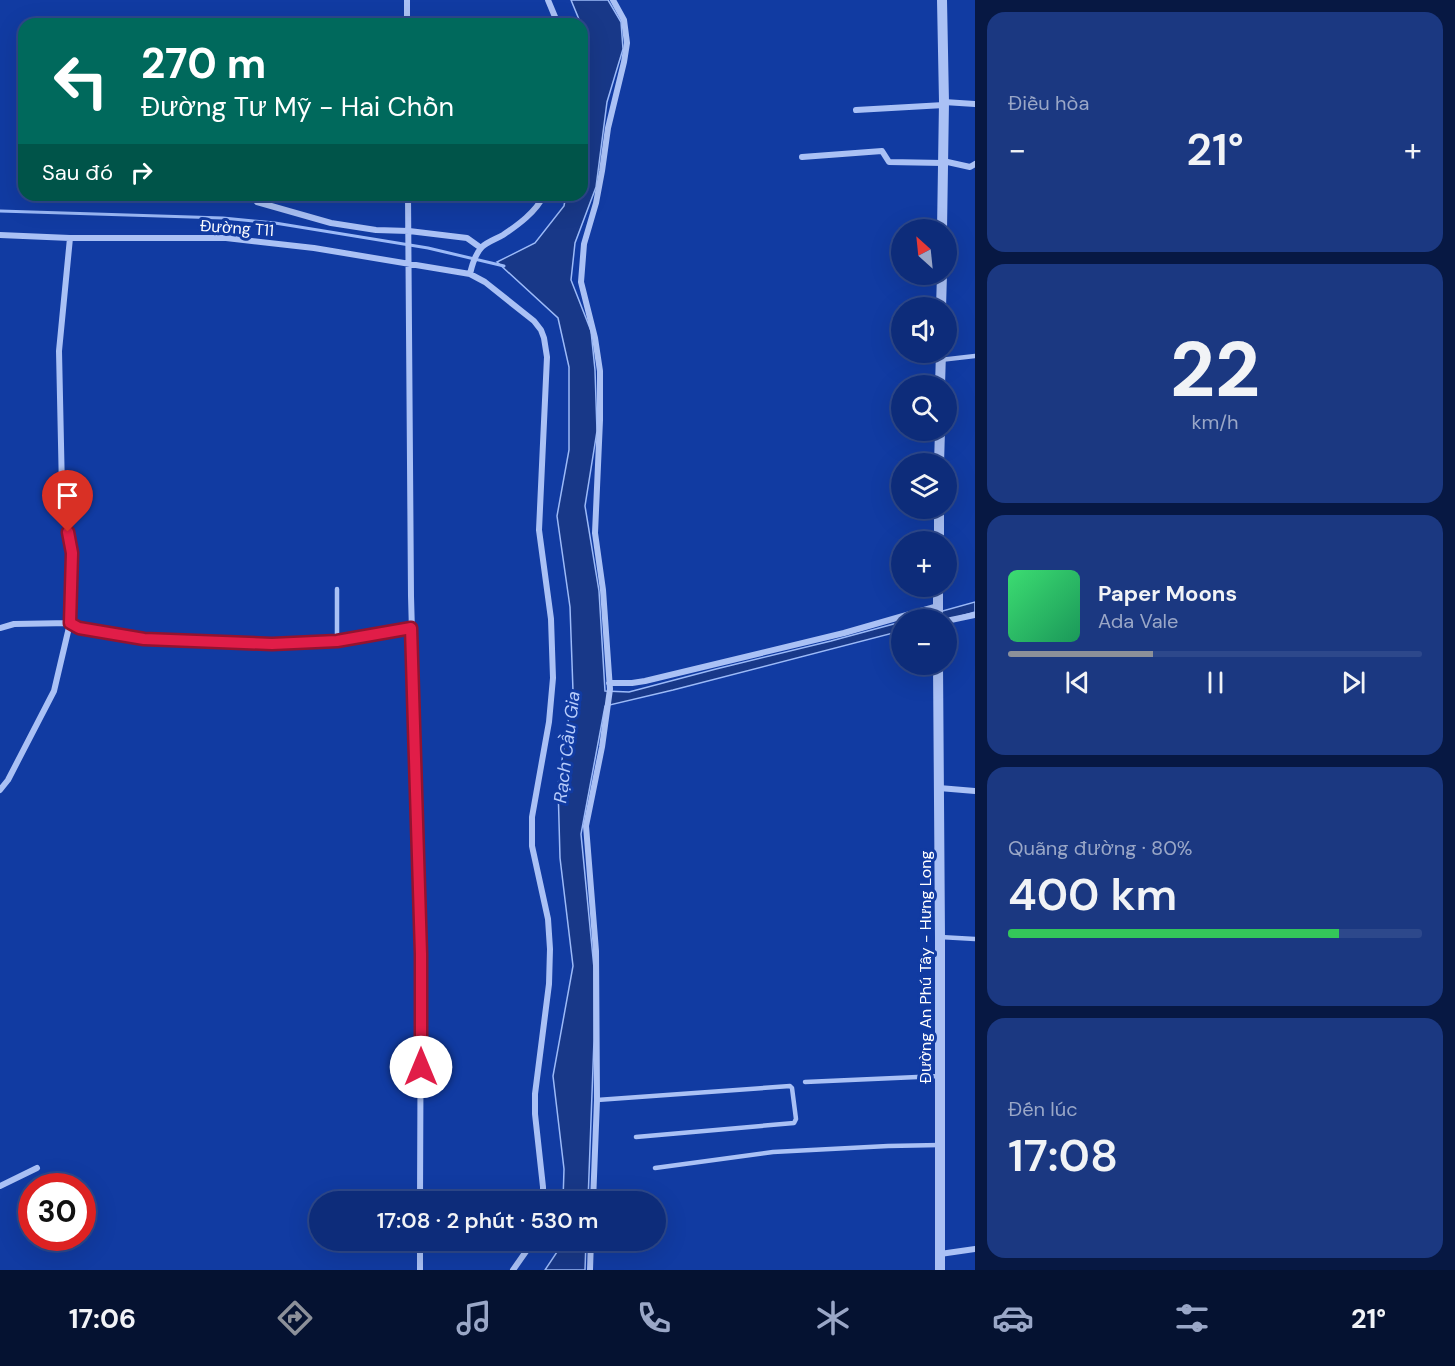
<!DOCTYPE html>
<html lang="vi">
<meta charset="utf-8">
<style>
:root{--surface:#0d2c7a;--page:#1b3881;--text:#f1f3f6;--muted:#9aa7c7;--line:#2d488b;--accent:#8c9099}
body{margin:0;font-family:"DM Sans",sans-serif;background:var(--page);color:var(--text);height:100vh;display:flex;flex-direction:column;font-size:22px;white-space:nowrap}
*{box-sizing:border-box;margin:0}
p{font-size:20px;color:var(--muted)}
.icon{flex:none;width:33px;height:33px;fill:none;stroke:currentColor;stroke-width:2;stroke-linecap:round;stroke-linejoin:round}
.map{position:relative;flex:1;overflow:hidden}
.details{display:flex;flex-direction:column;gap:12px;padding:12px;background:#071843;width:480px}
.details>*{flex:none}
.guide{position:absolute;left:18px;top:18px;width:570px;height:183px;border-radius:18px;box-shadow:0 6px 24px #0002,0 0 0 2px var(--line);background:#00695c;color:#fff;overflow:hidden}
.needle{width:39px;rotate:333deg}
.tools{position:absolute;left:891px;top:219px;display:grid;gap:12px}
.tools a{display:grid;place-items:center;width:66px;height:66px;border-radius:50%;background:var(--surface);box-shadow:0 6px 24px #0002,0 0 0 2px var(--line);font-size:30px}
.speed{position:absolute;left:18px;top:1173px;display:flex;gap:12px;font-size:30px;font-weight:700;text-align:center}
.speed>*{display:grid;place-content:center;width:78px;height:78px;border-radius:50%;background:var(--surface);box-shadow:0 6px 24px #0002,0 0 0 2px var(--line);line-height:1}
.speed .limit{border:9px solid #d22;background:#fff;color:#111}
.pin{position:absolute;display:grid;place-items:center;width:51px;height:51px;color:#fff;margin:-62px -26px;border-radius:50% 50% 50% 0;rotate:-45deg;box-shadow:0 0 6px #0007}
.pin .icon{rotate:45deg}
.me{position:absolute;width:66px;margin:-33px;rotate:0deg;stroke-linejoin:round;filter:drop-shadow(0 0 4px #0008)}
.turn{display:flex;align-items:center;gap:21px;height:126px;padding:0 24px;font-size:27px}
.turn .icon{width:78px;height:78px;stroke-width:2.5}
.turn b{display:block;font-size:42px;line-height:51px}
.then{display:flex;align-items:center;height:57px;padding:0 24px;background:#0003;gap:12px;font-size:22px}
.big{font-size:45px;font-weight:600;line-height:1.1}
.details .widget{flex:1;display:flex;flex-direction:column;justify-content:center;gap:9px;min-width:0;padding:0 21px;border-radius:18px;background:var(--page)}
.details .dial{align-items:center;gap:0}
.dial b{font-size:78px;line-height:1}
.song{display:flex;align-items:center;gap:18px}
.cover{width:72px;height:72px;border-radius:9px;background:linear-gradient(135deg,hsl(140 70% 55%),hsl(150 70% 35%))}
.played{height:6px;border-radius:3px;background:linear-gradient(90deg,var(--accent) 35%,var(--line) 35%)}
.keys{display:flex;justify-content:space-around;direction:ltr}
.heat{display:flex;justify-content:space-between;align-items:center;font-size:33px;direction:ltr}
.charge{height:9px;border-radius:4px;background:linear-gradient(90deg,#34c759 80%,var(--line) 0)}
.trip{position:absolute;left:309px;top:1191px;width:357px;height:60px;border-radius:30px;background:var(--surface);box-shadow:0 6px 24px #0002,0 0 0 2px var(--line);font-weight:600;line-height:60px;text-align:center}
.tabs{display:flex;height:96px;justify-content:space-around;align-items:center;background:#051231;color:var(--muted)}
.tabs .icon{width:42px;height:42px}
.tabs .selected{color:var(--accent)}
.tabs b{font-size:27px;color:var(--text)}
main{display:flex;flex:1;min-height:0}
.map>svg:first-child{display:block}
.water{fill:#183888;stroke:#9cbaf8;stroke-width:1.5}
.lines{fill:none;stroke-linecap:round;stroke-linejoin:round}
.stream{stroke:#9cbaf8;stroke-width:3}
.service{stroke:#aac1f5;stroke-width:4.5}
.minor{stroke:#aac1f5;stroke-width:6}
.tertiary{stroke:#aac1f5;stroke-width:10}
.route-casing{stroke:#92132f;stroke-width:15}
.route{stroke:#e11d48;stroke-width:10}
.labels{text-anchor:middle;dominant-baseline:central;stroke-width:6;stroke-linejoin:round;paint-order:stroke}
.street-label{font-size:16px;fill:#fff;stroke:#113ba2}
.water-label{font-size:18px;font-style:italic;fill:#b7ccfb;stroke:#113ba2}
</style>
<main>
<div class="map">
<svg width="975" height="1270" viewBox="0 0 975 1270">
<rect width="100%" height="100%" fill="#113ba2"/>
<path class="water" d="M571 0H608L621 22 623 49 607 102 596 187 575 243 571 280 591 331 595 370 597 431 585 506 599 591 605 691 629 692 716 669 831 641 901 622V631L673 690 605 706 581 834 594 968V1040L588 1201H563L564 1169 553 1076 573 966 560 858 558 785 573 691 570 607 557 516 569 450V367L558 318 497 262 535 243 564 206 566 195H582V101L586 81 583 29Z
M975 602V612L947 620H910Z
M561 1241H586L585 1270H545L561 1246Z"/>
<g class="lines">
<path class="stream" d="M0 211 223 218 275 223 428 248 504 266"/>
<path class="service" d="M940 360 975 356
M337 589V641
M940 937 975 939
M805 1082 940 1076
M597 1100 790 1086 792 1088 796 1119 794 1123 636 1137
M655 1168 773 1152 888 1146 940 1145"/>
<path class="minor" d="M407 0V24
M548 0 558 24
M944 102 975 104
M856 110 944 105
M802 157 882 151 889 162 943 163
M943 161 970 167 975 164
M408 195 411 596 421 955 420 1202
M257 202 331 223 376 230 409 231 467 238 481 248
M0 235 70 238H226L314 248 470 274 485 282 534 321 541 330 544 338 547 357 539 530 551 619 553 678 549 722 532 817V846L548 919 550 949 549 984 535 1094V1114L543 1187V1202
M470 274C472 265 476 253 482 247 487 242 496 239 503 235 518 225 536 212 544 195
M946 621 975 615
M0 628 14 624 70 623 79 628 144 639 272 644 337 641 411 628
M609 683H632L645 681 844 633 938 606
M939 788 975 791
M0 790 8 780 54 691 70 623 72 553 62 490 59 351 70 238
M0 1186 37 1168
M593 1202 597 1100 596 951 586 826 602 747 610 689 603 590 595 533 600 420V371L595 338 581 282 584 244 596 203 602 171 608 128 624 62 627 43 624 20 613 0
M940 1254 975 1249
M420 1270V1240
M513 1270 534 1240
M590 1270 591 1240"/>
<path class="tertiary" d="M942 0 944 102 942 230
M941 308 942 274
M940 386 941 352
M939 464 940 430
M939 542V508
M938 620V586
M938 664 940 937V1270"/>
</g>
<g class="lines">
<g class="route-casing">
<path id="route" d="M68 532 72 553 70 623 79 628 144 639 272 644 337 641 411 628 421 954V1067"/>
</g>
<use href="#route" class="route"/>
</g>
<g class="labels">
<g class="street-label">
<text transform="translate(237 228) rotate(4)">Đường T11</text>
<text transform="translate(925 967) rotate(-90)">Đường An Phú Tây - Hưng Long</text>
</g>
<g class="water-label">
<text transform="translate(567 747) rotate(-83)">Rạch Cầu Gia</text>
</g>
</g>
</svg>
<div class="tools">
<a><svg class="needle" viewBox="-14 -14 28 28"><path d="M0-13l5 13h-10z" fill="#e53935"/><path d="M0 13l5-13h-10z" fill="#9aa7c7"/></svg></a>
<a><svg class="icon" aria-label="sound" viewBox="0 0 24 24"><path d="M4 9h4l5-4v14l-5-4H4zM17 9q2 3 0 6"/></svg></a>
<a><svg class="icon" aria-label="search" viewBox="0 0 24 24"><circle cx="10" cy="10" r="6"/><path d="M15 15l6 6"/></svg></a>
<a><svg class="icon" aria-label="layers" viewBox="0 0 24 24"><path d="M12 4l9 5-9 5-9-5zM3 14l9 5 9-5"/></svg></a>
<a>+</a>
<a>−</a>
</div>
<div class="speed"><div class="limit">30</div></div>
<div class="pin" style="left:68px;top:532px;background:#d93025"><svg class="icon" aria-label="arrive" viewBox="0 0 24 24"><path d="M6 21V4h12l-3 4 3 4H6"/></svg></div>
<svg class="me" style="left:421px;top:1067px" viewBox="-20 -20 40 40"><circle r="19" fill="#fff"/><path d="M0-13L10 11 0 6-10 11z" fill="#e11d48"/></svg>
<div class="trip">17:08 · 2 phút · 530 m</div>
<div class="guide">
<div class="turn"><svg class="icon" aria-label="left" viewBox="0 0 24 24"><path d="M17 20v-9H6M10 6l-5 5 5 5"/></svg><div><b>270 m</b>Đường Tư Mỹ - Hai Chồn</div></div>
<div class="then">Sau đó<svg class="icon" aria-label="right" viewBox="0 0 24 24"><path d="M7 20v-9h11M14 6l5 5-5 5"/></svg></div>
</div>
</div>
<section class="details">
<div class="widget"><p>Điều hòa</p>
<div class="heat"><a>−</a><b class="big">21°</b><a>+</a></div>
</div>
<div class="widget dial"><b>22</b><p>km/h</p></div>
<div class="widget">
<div class="song"><i class="cover"></i><div><b>Paper Moons</b><p>Ada Vale</p></div></div>
<div class="played"></div>
<div class="keys"><svg class="icon" aria-label="previous" viewBox="0 0 24 24"><path d="M18 5L8 12l10 7zM5 5v14"/></svg><svg class="icon" aria-label="pause" viewBox="0 0 24 24"><path d="M8 5v14M16 5v14"/></svg><svg class="icon" aria-label="next" viewBox="0 0 24 24"><path d="M6 5l10 7-10 7zM19 5v14"/></svg></div>
</div>
<div class="widget"><p>Quãng đường · 80%</p><b class="big">400 km</b><div class="charge"></div></div>
<div class="widget"><p>Đến lúc</p><b class="big">17:08</b></div>
</section>
</main>
<nav class="tabs">
<b>17:06</b>
<svg class="icon selected" aria-label="directions" viewBox="0 0 24 24"><path d="M12 3l9 9-9 9-9-9zM9 14v-3h6M13 9l2 2-2 2"/></svg>
<svg class="icon" aria-label="music" viewBox="0 0 24 24"><path d="M9 18V5l10-2v13"/><circle cx="6" cy="18" r="3"/><circle cx="16" cy="16" r="3"/></svg>
<svg class="icon" aria-label="phone" viewBox="0 0 24 24"><path d="M5 4h4l2 5-3 2q2 4 5 5l2-3 5 2v4C11 20 4 13 5 4z"/></svg>
<svg class="icon" aria-label="climate" viewBox="0 0 24 24"><path d="M12 3v18M4 7l16 10M4 17L20 7"/></svg>
<svg class="icon" aria-label="car" viewBox="0 0 24 24"><path d="M5 17H2v-5l4-1 3-4h7l3 4 3 1v5h-3M9 17h6M6 11h13"/><circle cx="7" cy="17" r="2"/><circle cx="17" cy="17" r="2"/></svg>
<svg class="icon" aria-label="filters" viewBox="0 0 24 24"><path d="M4 7h16M4 17h16"/><circle cx="9" cy="7" r="2"/><circle cx="15" cy="17" r="2"/></svg>
<b>21°</b>
</nav>
